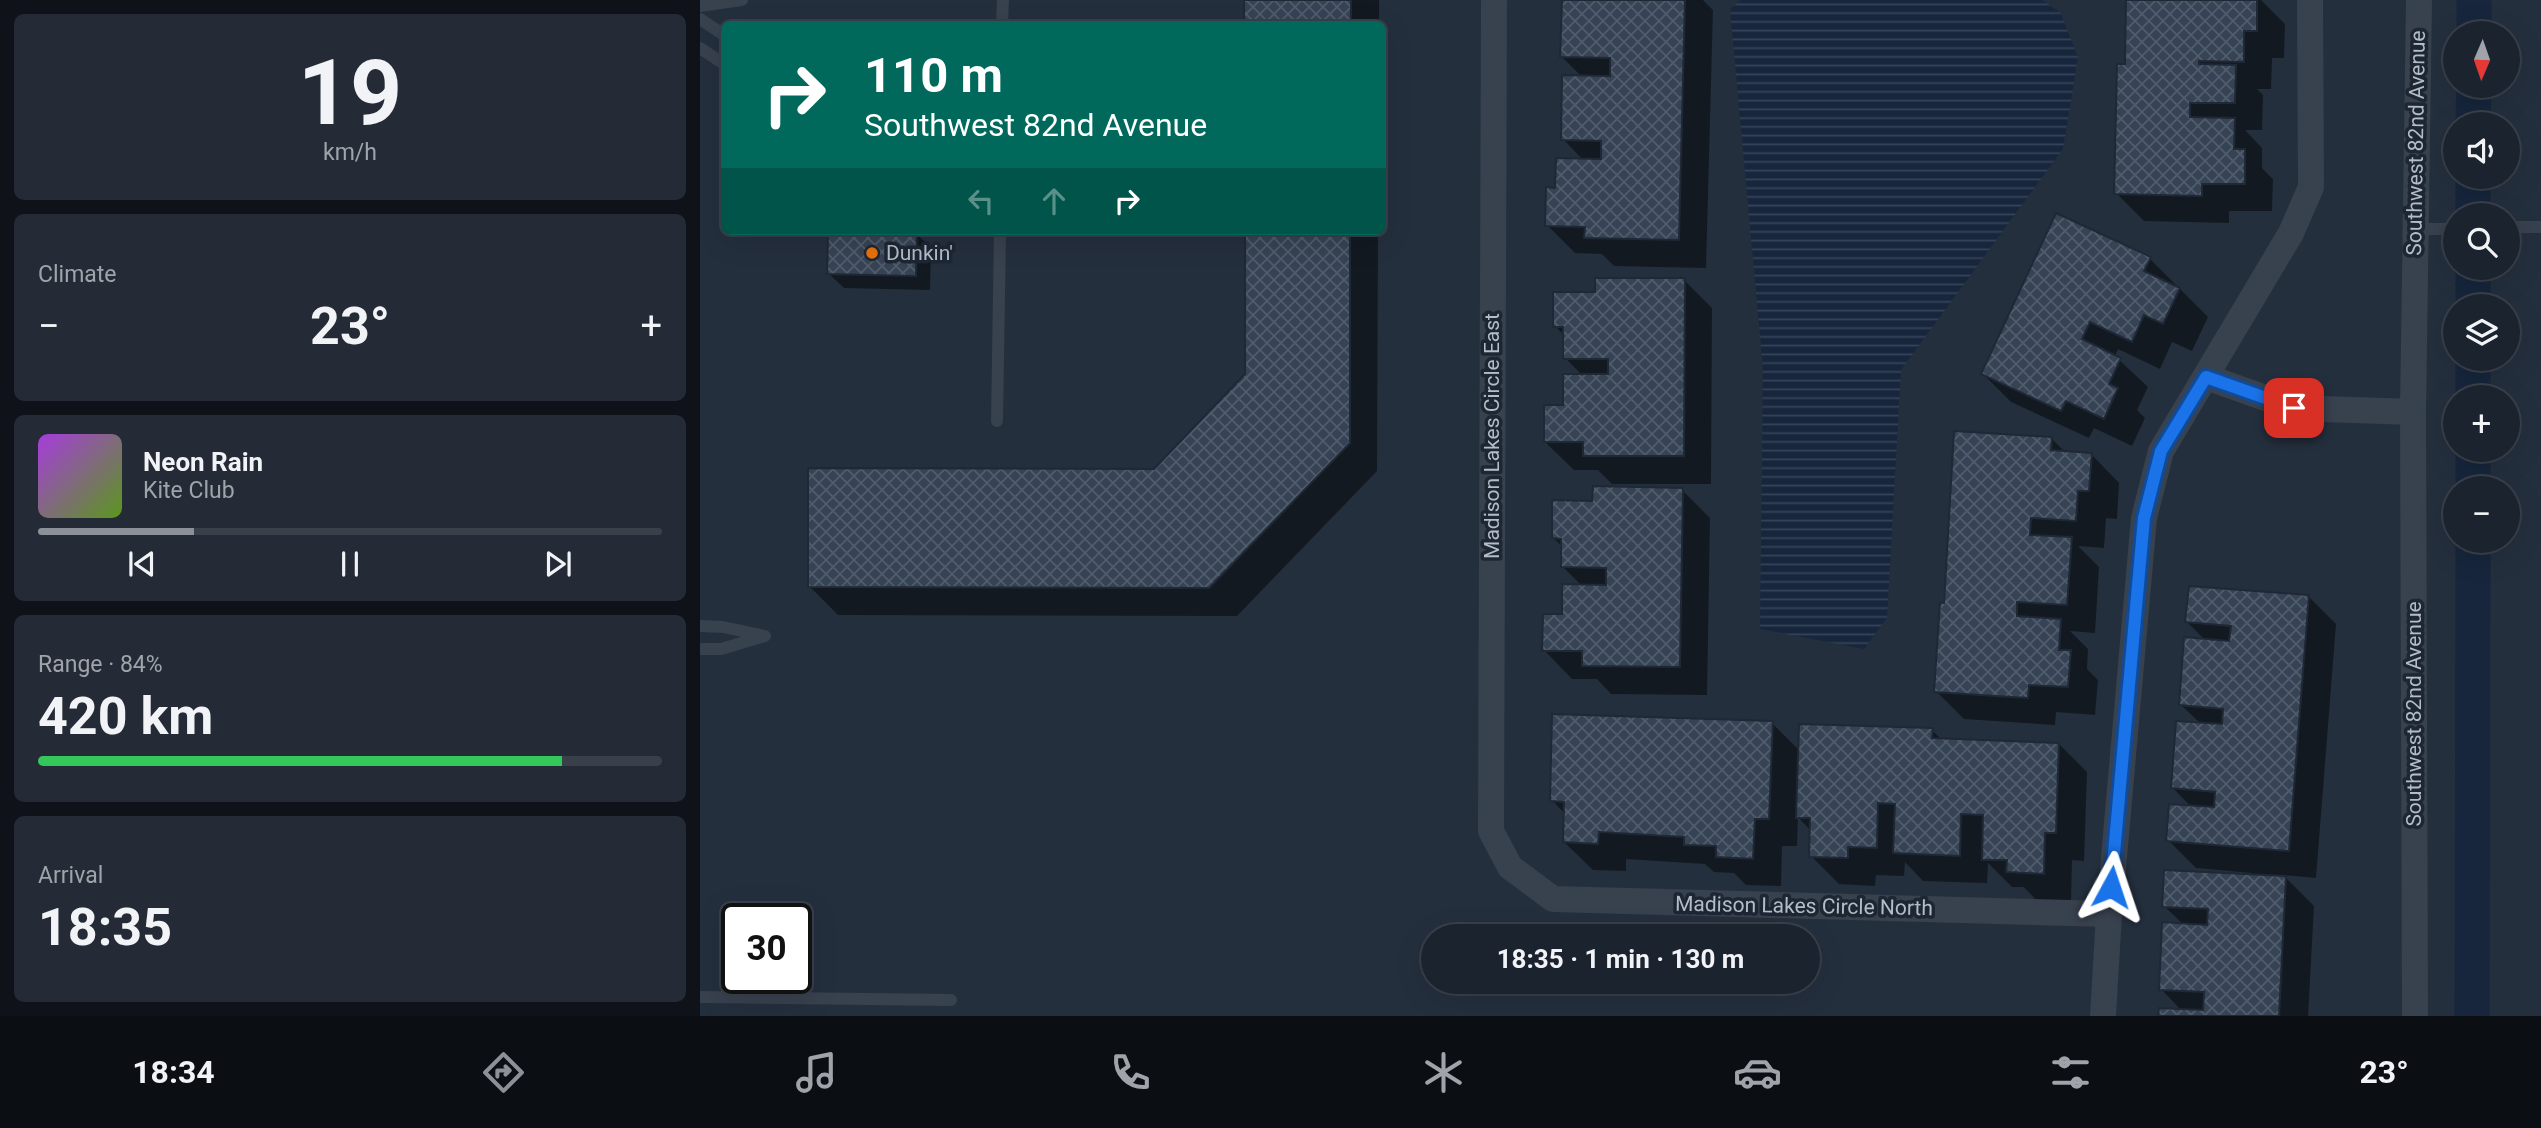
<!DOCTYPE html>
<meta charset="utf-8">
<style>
:root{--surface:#1b232e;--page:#242b36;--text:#f1f3f6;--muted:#a0a4aa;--line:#39404a;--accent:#8c9099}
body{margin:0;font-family:Roboto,sans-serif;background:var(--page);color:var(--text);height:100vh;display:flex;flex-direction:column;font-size:26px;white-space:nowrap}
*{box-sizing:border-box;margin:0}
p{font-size:23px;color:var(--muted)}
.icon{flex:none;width:38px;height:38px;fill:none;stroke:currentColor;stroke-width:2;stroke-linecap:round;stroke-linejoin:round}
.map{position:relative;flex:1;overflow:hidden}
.details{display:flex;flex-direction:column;gap:14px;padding:14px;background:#0f1319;width:700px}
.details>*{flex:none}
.guide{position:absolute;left:21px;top:21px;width:665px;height:214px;border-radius:10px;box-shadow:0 7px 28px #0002,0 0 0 2px var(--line);background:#00695c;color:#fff;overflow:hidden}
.needle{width:46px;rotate:182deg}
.controls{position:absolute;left:1743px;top:21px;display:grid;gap:14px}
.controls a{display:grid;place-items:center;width:77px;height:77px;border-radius:50%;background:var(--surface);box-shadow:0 7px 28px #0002,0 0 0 2px var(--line);font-size:35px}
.speed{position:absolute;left:21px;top:903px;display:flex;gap:14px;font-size:35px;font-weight:700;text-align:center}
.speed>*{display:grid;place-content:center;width:91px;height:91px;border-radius:50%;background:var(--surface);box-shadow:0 7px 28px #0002,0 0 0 2px var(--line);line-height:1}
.speed .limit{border:4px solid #111;border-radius:10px;background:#fff;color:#111}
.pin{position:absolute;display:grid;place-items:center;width:60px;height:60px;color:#fff;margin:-30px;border-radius:14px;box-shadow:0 4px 10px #0006}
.me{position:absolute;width:77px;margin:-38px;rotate:5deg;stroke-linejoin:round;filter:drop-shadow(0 0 5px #0008)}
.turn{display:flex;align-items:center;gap:24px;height:147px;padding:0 28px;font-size:32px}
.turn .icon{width:91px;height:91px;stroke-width:2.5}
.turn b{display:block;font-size:49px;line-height:60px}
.lanes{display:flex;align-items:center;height:66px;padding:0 28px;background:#0003;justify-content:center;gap:35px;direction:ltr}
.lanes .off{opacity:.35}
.big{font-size:52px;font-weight:700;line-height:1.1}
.details .card{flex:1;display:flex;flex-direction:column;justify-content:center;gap:10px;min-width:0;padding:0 24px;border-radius:10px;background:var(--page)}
.details .dial{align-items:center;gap:0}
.dial b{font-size:91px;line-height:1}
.song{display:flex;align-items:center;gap:21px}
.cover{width:84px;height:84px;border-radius:10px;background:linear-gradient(135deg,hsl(280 70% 55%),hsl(90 70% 35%))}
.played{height:7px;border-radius:4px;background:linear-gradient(90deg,var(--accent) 25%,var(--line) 25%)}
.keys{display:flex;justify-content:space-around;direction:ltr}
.heat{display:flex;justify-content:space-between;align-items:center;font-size:38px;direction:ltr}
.charge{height:10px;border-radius:5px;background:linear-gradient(90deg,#34c759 84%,var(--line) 0)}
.trip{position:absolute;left:721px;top:924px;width:399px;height:70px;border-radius:35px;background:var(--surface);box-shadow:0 7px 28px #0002,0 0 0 2px var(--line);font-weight:700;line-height:70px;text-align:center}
.menu{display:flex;height:112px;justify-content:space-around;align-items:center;background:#0b0e12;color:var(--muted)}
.menu .icon{width:49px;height:49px}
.menu .active{color:var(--accent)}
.menu b{font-size:32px;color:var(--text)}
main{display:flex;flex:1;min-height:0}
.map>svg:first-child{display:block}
.water{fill:url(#water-rules)}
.shadow{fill:#0007}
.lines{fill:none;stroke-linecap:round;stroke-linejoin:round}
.canal{stroke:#17263c;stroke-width:35}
.building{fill:url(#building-cross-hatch);stroke:#1f2835;stroke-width:2}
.lane{stroke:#38414e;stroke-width:12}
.street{stroke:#38414e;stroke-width:26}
.route-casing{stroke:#114b97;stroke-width:18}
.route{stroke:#1a73e8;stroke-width:12}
.food-dot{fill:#e8710a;stroke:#1d2633;stroke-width:2.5}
.labels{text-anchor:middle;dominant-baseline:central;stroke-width:7;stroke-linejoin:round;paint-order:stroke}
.street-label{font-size:21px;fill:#b4bcc9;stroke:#1d2633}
.poi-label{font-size:21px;fill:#b4bcc9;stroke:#1d2633;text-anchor:start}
</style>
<main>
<section class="details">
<div class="card dial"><b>19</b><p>km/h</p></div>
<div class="card"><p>Climate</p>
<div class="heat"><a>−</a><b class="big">23°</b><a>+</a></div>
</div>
<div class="card">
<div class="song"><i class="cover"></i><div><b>Neon Rain</b><p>Kite Club</p></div></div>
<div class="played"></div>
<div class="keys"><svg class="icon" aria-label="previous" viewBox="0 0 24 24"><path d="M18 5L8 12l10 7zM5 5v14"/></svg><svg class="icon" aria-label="pause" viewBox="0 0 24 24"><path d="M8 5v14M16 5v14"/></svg><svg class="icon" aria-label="next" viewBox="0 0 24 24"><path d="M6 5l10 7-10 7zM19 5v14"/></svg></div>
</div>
<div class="card"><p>Range · 84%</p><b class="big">420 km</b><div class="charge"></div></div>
<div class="card"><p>Arrival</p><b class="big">18:35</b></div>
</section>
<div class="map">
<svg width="1841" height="1016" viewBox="0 0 1841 1016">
<defs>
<pattern id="water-rules" width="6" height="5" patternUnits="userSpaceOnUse" patternTransform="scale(1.75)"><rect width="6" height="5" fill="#17263c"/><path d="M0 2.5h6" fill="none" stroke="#364457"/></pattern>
<pattern id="building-cross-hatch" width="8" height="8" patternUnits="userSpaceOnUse" patternTransform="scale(1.75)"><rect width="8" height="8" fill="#364354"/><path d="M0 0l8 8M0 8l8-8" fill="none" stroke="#515c6b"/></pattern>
</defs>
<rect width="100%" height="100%" fill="#242f3e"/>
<path class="water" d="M1041 0H1342L1360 12 1378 57 1363 149 1201 370 1187 618 1164 649 1060 629 1063 369 1030 9Z"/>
<path class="shadow" d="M546 0H679V24H546Z
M863 0H1003L1013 10 1006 268 914 266 902 254 875 253 847 225 857 189 884 161 863 139 883 78 862 57Z
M1428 0H1561L1585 24 1584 58H1572L1571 89H1557L1563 95 1562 130H1545L1562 148V168L1573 179 1572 211H1529V223L1444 221 1416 193 1427 66Z
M130 231 216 233 231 248 230 290 144 288 129 274Z
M547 231H678L677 471 537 616 138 615 110 587 455 471 547 374Z
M1450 259 1508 317 1492 351 1472 342 1460 369 1418 349 1415 356 1448 387 1437 410 1445 418 1432 446 1394 428 1389 438 1311 402 1283 374Z
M984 280 1012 308 1011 484H912L898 470H874L845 442 883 376 865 358V336L855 326 896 294Z
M1352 439 1366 453 1391 454 1419 483 1417 519 1406 518 1404 548 1378 546 1399 567 1395 633 1370 631 1388 649 1387 669 1398 680 1395 715 1356 712 1355 725 1264 719 1236 691 1246 604Z
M982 490 1010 518 1007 695 911 694 897 679H872L844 650 883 587 863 567V547L853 538 894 503Z
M1608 596 1636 624 1616 878 1583 875 1614 906 1608 1016H1460L1482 1011 1461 989 1484 925 1464 906 1552 876V873L1496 868 1468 840 1492 808 1473 788 1501 724 1480 704 1506 641 1487 622Z
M1072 723 1100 751 1232 730 1242 740 1359 744 1387 772 1384 861 1372 860 1371 901 1336 900 1324 887H1312L1288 863 1287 883 1223 881 1205 862 1204 876 1176 875 1175 886 1139 884 1111 856V831L1098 817 1097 846H1082L1081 886 1046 885 1034 873 1014 872 1005 864 926 859V871L893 870 864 842 865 814 852 800Z"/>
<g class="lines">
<path class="canal" d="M1774 33V0
M1773 124 1774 86
M1773 215V177
M1773 306V268
M1773 397V359
M1773 488V450
M1772 1016 1773 541"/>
</g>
<path class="building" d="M544 0H651V24H544Z
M862 0H985L979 240 884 238 885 227 845 226 846 187 855 188 856 158 901 159V141L861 140 862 75 910 76V58L860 57Z
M1426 0H1557V31H1544V62L1499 61V64L1536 65 1535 103H1490V117L1535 118 1534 149H1545V184H1502V196L1414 194 1417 64H1425Z
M1356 213 1451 257 1444 271 1480 288 1463 324 1444 315 1432 342 1390 322 1382 339 1421 358 1409 384 1418 388 1404 419 1366 401 1361 411 1281 374Z
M128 231 217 232 216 276 127 274Z
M545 231H650V443L509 588 108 587V468L454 469 545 374Z
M895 278H985L984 456H883V442H844V405H863V374H908V359H863V327H853V292H895Z
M1254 431 1352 437 1351 450 1392 453 1389 491H1378L1376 521 1331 518 1330 535 1372 537 1367 605 1317 602V616L1361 619 1359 650H1371L1368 687 1329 685 1328 698 1234 692 1240 602 1244 603Z
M893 486 983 488 980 667 882 666V651H842L843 614H862V584L906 585V568L861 567V539L852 538V500L892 501Z
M1489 586 1609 595 1589 851 1466 841 1469 804 1514 807 1515 792 1471 788 1476 721 1522 724 1523 709 1479 705 1484 637 1529 641 1531 626 1485 622Z
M852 714 1073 721 1069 819H1055L1053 859 1016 857V846L984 845V837L899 832 898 844 863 842 864 802 850 801Z
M1099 724 1233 728 1232 738 1359 743 1356 833H1345L1344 874 1306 872 1307 860H1282L1283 815 1261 814 1260 856 1193 853 1195 804 1178 803 1177 848 1148 847V858L1109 857 1110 818H1096Z
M1464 870 1586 876 1579 1016H1458L1459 1008 1503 1010 1504 992 1459 990 1462 922 1507 925 1508 909 1462 907Z"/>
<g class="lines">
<path class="lane" d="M0 6 42 0
M0 19 24 35
M302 24 303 0
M0 48 24 64
M1808 227H1841
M1715 229H1755
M297 421 300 231
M0 626 23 627 61 635
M0 649H21L65 636
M0 997 251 1000"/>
<path class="street" d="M794 0 791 831 810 867 853 899 1409 914
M1506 377 1594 408 1713 412
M1403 1016 1409 914 1444 518 1461 451 1591 233 1611 187 1610 0
M1715 1016 1713 412 1719 0"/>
</g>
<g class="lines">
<g class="route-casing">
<path id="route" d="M1411 887 1444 518 1461 451 1506 377 1594 408"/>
</g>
<use href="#route" class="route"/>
</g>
<circle class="food-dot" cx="172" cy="253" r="7"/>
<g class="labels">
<g class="street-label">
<text transform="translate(1716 143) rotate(-89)">Southwest 82nd Avenue</text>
<text transform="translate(792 436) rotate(-90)">Madison Lakes Circle East</text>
<text transform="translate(1714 714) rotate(-90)">Southwest 82nd Avenue</text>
<text transform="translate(1104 906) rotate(1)">Madison Lakes Circle North</text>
</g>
<g class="poi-label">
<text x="186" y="253">Dunkin'</text>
</g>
</g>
</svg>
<div class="controls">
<a><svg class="needle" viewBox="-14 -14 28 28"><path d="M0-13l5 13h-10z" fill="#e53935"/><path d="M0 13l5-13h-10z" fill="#a0a4aa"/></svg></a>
<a><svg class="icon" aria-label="sound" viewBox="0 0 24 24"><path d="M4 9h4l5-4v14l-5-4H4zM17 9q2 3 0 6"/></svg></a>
<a><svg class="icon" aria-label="search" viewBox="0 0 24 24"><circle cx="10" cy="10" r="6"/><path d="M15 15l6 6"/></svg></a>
<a><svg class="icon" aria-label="layers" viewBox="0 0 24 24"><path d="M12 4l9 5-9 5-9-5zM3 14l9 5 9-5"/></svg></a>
<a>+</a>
<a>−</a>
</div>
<div class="speed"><div class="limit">30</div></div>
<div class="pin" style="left:1594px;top:408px;background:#d93025"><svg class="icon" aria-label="arrive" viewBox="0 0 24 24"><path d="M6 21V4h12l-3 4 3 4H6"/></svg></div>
<svg class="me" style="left:1411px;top:887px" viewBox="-20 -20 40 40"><path d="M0-17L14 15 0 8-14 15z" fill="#1a73e8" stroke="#fff" stroke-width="4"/></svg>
<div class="trip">18:35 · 1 min · 130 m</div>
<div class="guide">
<div class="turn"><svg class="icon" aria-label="right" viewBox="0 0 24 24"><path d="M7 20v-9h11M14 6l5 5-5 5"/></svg><div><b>110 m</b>Southwest 82nd Avenue</div></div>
<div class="lanes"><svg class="icon off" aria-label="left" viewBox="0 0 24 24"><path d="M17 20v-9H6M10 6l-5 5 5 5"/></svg><svg class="icon off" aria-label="ahead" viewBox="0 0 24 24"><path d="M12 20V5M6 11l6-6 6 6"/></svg><svg class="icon" aria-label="right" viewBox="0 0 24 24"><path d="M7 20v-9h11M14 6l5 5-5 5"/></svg></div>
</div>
</div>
</main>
<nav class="menu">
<b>18:34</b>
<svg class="icon active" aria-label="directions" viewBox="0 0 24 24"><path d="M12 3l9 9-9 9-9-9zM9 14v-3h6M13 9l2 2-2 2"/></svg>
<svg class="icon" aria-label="music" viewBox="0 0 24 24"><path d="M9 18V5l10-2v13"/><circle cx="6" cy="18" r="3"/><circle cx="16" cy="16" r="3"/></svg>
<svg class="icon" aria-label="phone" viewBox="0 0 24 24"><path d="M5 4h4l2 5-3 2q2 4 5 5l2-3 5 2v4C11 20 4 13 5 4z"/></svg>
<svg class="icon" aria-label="climate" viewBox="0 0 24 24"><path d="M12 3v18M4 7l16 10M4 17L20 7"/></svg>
<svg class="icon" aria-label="car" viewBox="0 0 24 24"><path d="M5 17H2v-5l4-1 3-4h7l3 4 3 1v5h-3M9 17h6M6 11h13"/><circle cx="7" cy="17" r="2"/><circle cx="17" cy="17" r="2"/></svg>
<svg class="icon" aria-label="filters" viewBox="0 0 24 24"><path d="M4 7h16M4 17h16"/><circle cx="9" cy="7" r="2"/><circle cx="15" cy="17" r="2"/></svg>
<b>23°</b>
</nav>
